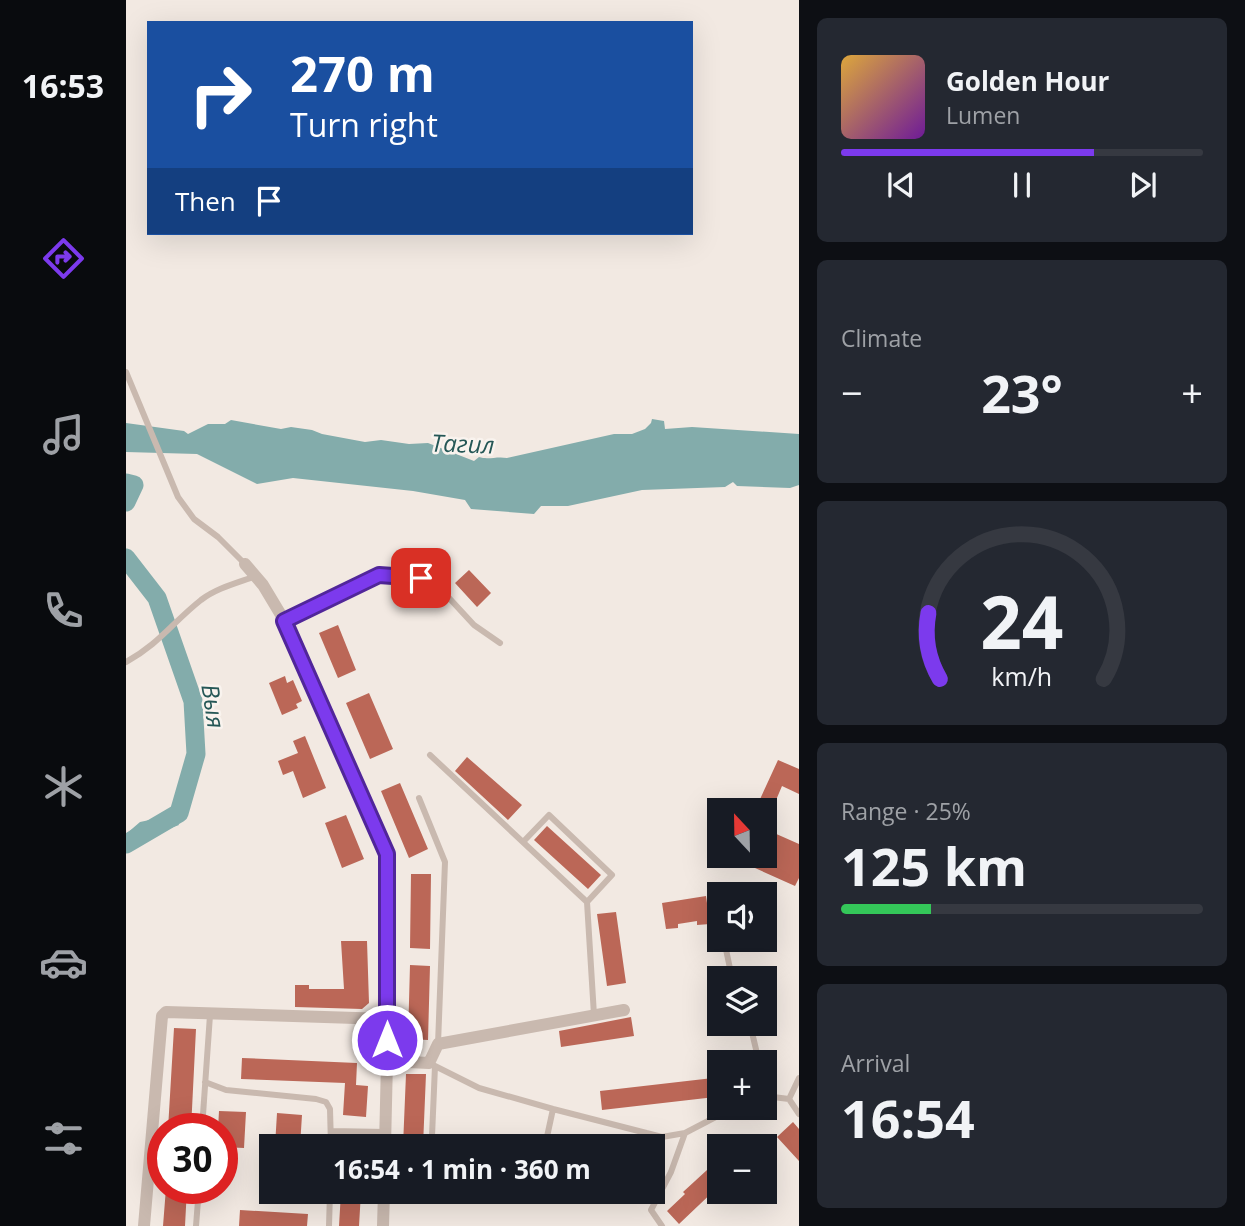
<!DOCTYPE html>
<meta charset="utf-8">
<style>
:root{--surface:#171b24;--page:#242831;--text:#f1f3f6;--muted:#9ea1a6;--line:#363941;--accent:#7c3aed}
body{margin:0;font-family:"Open Sans",sans-serif;background:var(--page);color:var(--text);height:100vh;display:flex;flex-direction:column;font-size:26px;white-space:nowrap}
*{box-sizing:border-box;margin:0}
p{font-size:23px;color:var(--muted)}
.icon{flex:none;width:38px;height:38px;fill:none;stroke:currentColor;stroke-width:2;stroke-linecap:round;stroke-linejoin:round}
.map{position:relative;flex:1;overflow:hidden}
.sheet{display:flex;flex-direction:column;gap:18px;padding:18px;background:#0d0f14;width:446px}
.sheet>*{flex:none}
.top-card{position:absolute;left:21px;top:21px;width:546px;height:214px;border-radius:0px;box-shadow:0 7px 28px #0002;background:#1a4fa0;color:#fff;overflow:hidden}
.needle{width:46px;rotate:338deg}
.tools{position:absolute;left:581px;top:798px;display:grid;gap:14px}
.tools a{display:grid;place-items:center;width:70px;height:70px;border-radius:0px;background:var(--surface);box-shadow:0 7px 28px #0002;font-size:35px}
.speed{position:absolute;left:21px;top:1113px;display:flex;gap:14px;font-size:35px;font-weight:700;text-align:center}
.speed>*{display:grid;place-content:center;width:91px;height:91px;border-radius:50%;background:var(--surface);box-shadow:0 7px 28px #0002;line-height:1}
.speed .limit{border:10px solid #d22;background:#fff;color:#111}
.pin{position:absolute;display:grid;place-items:center;width:60px;height:60px;color:#fff;margin:-30px;border-radius:14px;box-shadow:0 4px 10px #0006}
.me{position:absolute;width:77px;margin:-38px;rotate:0deg;stroke-linejoin:round;filter:drop-shadow(0 0 5px #0008)}
.turn{display:flex;align-items:center;gap:24px;height:147px;padding:0 28px;font-size:32px}
.turn .icon{width:91px;height:91px;stroke-width:2.5}
.turn b{display:block;font-size:49px;line-height:60px}
.then{display:flex;align-items:center;height:66px;padding:0 28px;background:#0003;gap:14px;font-size:26px}
.big{font-size:52px;font-weight:700;line-height:1.1}
.sheet .widget{flex:1;display:flex;flex-direction:column;justify-content:center;gap:10px;min-width:0;padding:0 24px;border-radius:10px;background:var(--page)}
.sheet .dial{align-items:center;gap:0}
.dial svg{height:182px;overflow:visible;fill:none;stroke:var(--line);stroke-width:7;stroke-linecap:round;text-anchor:middle}
.dial text{fill:var(--text);stroke:none}
.song{display:flex;align-items:center;gap:21px}
.cover{width:84px;height:84px;border-radius:10px;background:linear-gradient(135deg,hsl(40 70% 55%),hsl(280 70% 35%))}
.played{height:7px;border-radius:4px;background:linear-gradient(90deg,var(--accent) 70%,var(--line) 70%)}
.keys{display:flex;justify-content:space-around;direction:ltr}
.heat{display:flex;justify-content:space-between;align-items:center;font-size:38px;direction:ltr}
.charge{height:10px;border-radius:5px;background:linear-gradient(90deg,#34c759 25%,var(--line) 0)}
.trip{position:absolute;left:133px;top:1134px;width:406px;height:70px;border-radius:0px;background:var(--surface);box-shadow:0 7px 28px #0002;font-weight:700;line-height:70px;text-align:center}
main{display:flex;flex:1;min-height:0}
.tab-bar{display:flex;flex-direction:column;width:126px;justify-content:space-around;align-items:center;background:#090b0e;color:var(--muted)}
.tab-bar .icon{width:49px;height:49px}
.tab-bar .current{color:var(--accent)}
.tab-bar b{font-size:32px;color:var(--text)}
.map>svg:first-child{display:block}
.water{fill:#83acab}
.lines{fill:none;stroke-linecap:round;stroke-linejoin:round}
.river{stroke:#83acab;stroke-width:19}
.building{fill:#bb6757}
.service{stroke:#c9b9af;stroke-width:6}
.minor{stroke:#c9b9af;stroke-width:12}
.route-casing{stroke:#51269a;stroke-width:18}
.route{stroke:#7c3aed;stroke-width:12}
.labels{text-anchor:middle;dominant-baseline:central;stroke-width:5;stroke-linejoin:round;paint-order:stroke}
.water-label{font-size:24px;font-style:italic;fill:#255756;stroke:#f9f3ee}
</style>
<main>
<nav class="tab-bar">
<b>16:53</b>
<svg class="icon current" aria-label="directions" viewBox="0 0 24 24"><path d="M12 3l9 9-9 9-9-9zM9 14v-3h6M13 9l2 2-2 2"/></svg>
<svg class="icon" aria-label="music" viewBox="0 0 24 24"><path d="M9 18V5l10-2v13"/><circle cx="6" cy="18" r="3"/><circle cx="16" cy="16" r="3"/></svg>
<svg class="icon" aria-label="phone" viewBox="0 0 24 24"><path d="M5 4h4l2 5-3 2q2 4 5 5l2-3 5 2v4C11 20 4 13 5 4z"/></svg>
<svg class="icon" aria-label="climate" viewBox="0 0 24 24"><path d="M12 3v18M4 7l16 10M4 17L20 7"/></svg>
<svg class="icon" aria-label="car" viewBox="0 0 24 24"><path d="M5 17H2v-5l4-1 3-4h7l3 4 3 1v5h-3M9 17h6M6 11h13"/><circle cx="7" cy="17" r="2"/><circle cx="17" cy="17" r="2"/></svg>
<svg class="icon" aria-label="filters" viewBox="0 0 24 24"><path d="M4 7h16M4 17h16"/><circle cx="9" cy="7" r="2"/><circle cx="15" cy="17" r="2"/></svg>
</nav>
<div class="map">
<svg width="673" height="1226" viewBox="0 0 673 1226">
<rect width="100%" height="100%" fill="#f2e9e2"/>
<path class="water" d="M526 419 538 421 539 429 566 427 673 434V485L664 488 611 486 607 482 599 487 516 490 442 506H415L408 514 345 509 339 500 287 491 167 478 131 484 71 454 0 452V423L58 431 62 434 82 424H99L105 420 155 429 165 427 186 430 196 434 239 442 255 440 283 444 302 443 348 461 353 457C362 460 371 456 381 458L488 434H506L519 429 525 423Z
M47 815 53 825 20 837 0 852V834L14 822Z"/>
<g class="lines">
<path class="river" d="M0 483 8 485 0 502
M0 558 31 598 67 701 70 754 53 813 0 844"/>
</g>
<path class="building" d="M343 570 365 593 351 607 329 583Z
M212 625 230 670 212 678 193 633Z
M159 676 161 683 167 680 176 701 170 704 172 708 156 715 143 683Z
M243 693 267 749 244 759 220 703Z
M179 736 200 788 177 798 167 771 157 775 152 761 172 753 167 741Z
M341 757 396 805 382 820 329 771Z
M652 760 673 769V794L656 786 639 826V810H629Z
M274 783 302 849 283 858 255 791Z
M220 815 238 859 216 868 199 823Z
M421 826 475 875 462 889 408 840Z
M639 829 673 844V878L669 886 602 856H639Z
M285 874H305L304 949 284 948Z
M580 896 584 924 571 925V921L552 924V928L540 929 536 903Z
M490 912 500 983 481 986 471 914Z
M215 941H241L243 1003 236 1009 169 1007V985H183V989H218Z
M284 965 304 966 302 1040 282 1039Z
M505 1017 508 1036 435 1047 433 1031Z
M48 1028 70 1029 65 1129H42Z
M116 1058 231 1063 230 1085 242 1086 240 1117 217 1115 219 1083 115 1079Z
M280 1074H300L297 1146H277Z
M587 1078 589 1097 476 1110 474 1091Z
M93 1111 120 1112 118 1148 96 1147V1129H92Z
M151 1113 176 1115 174 1146H149Z
M667 1122 673 1129V1161L651 1137Z
M593 1159V1186L553 1224 541 1211 559 1194 557 1192Z
M40 1188H61L59 1226H37Z
M215 1192H235L233 1226H213Z
M432 1192H506L492 1202H485L432 1201Z
M114 1210 182 1214 181 1226H113Z"/>
<g class="lines">
<path class="service" d="M0 372 52 497 68 519 92 537 119 564
M158 620 253 575 295 578 312 586 348 625 374 643
M0 662C33 644 47 622 75 600 91 588 111 583 130 576
M304 755 461 902 468 1015
M293 798 319 862 312 1044
M397 842 423 815 486 875 461 902
M598 940 606 978
M624 1024 633 1062
M303 1063 353 1088 427 1109 536 1137 559 1133
M309 1066 306 1136 311 1146
M79 1082 100 1090 190 1099 200 1102 204 1109 205 1146
M639 1096 663 1099 673 1078
M663 1099 673 1114
M76 1129 84 1015
M205 1131 259 1132
M419 1146 427 1109
M505 1146 520 1133
M23 1174 37 1175
M70 1226 73 1188
M203 1226 204 1192
M536 1226 525 1210 545 1172 559 1133 607 1108"/>
<path class="minor" d="M119 564 137 585 158 620 261 854V1061L259 1146
M261 1061 303 1063 312 1044 498 1010
M18 1226 36 1016 40 1012 261 1019
M257 1226 258 1192"/>
</g>
<g class="lines">
<g class="route-casing">
<path id="route" d="M261 1040V854L158 621 253 575 295 578"/>
</g>
<use href="#route" class="route"/>
</g>
<g class="labels">
<g class="water-label">
<text transform="translate(337 443) rotate(2)">Тагил</text>
<text transform="translate(88 706) rotate(81)">Выя</text>
</g>
</g>
</svg>
<div class="tools">
<a><svg class="needle" viewBox="-14 -14 28 28"><path d="M0-13l5 13h-10z" fill="#e53935"/><path d="M0 13l5-13h-10z" fill="#9ea1a6"/></svg></a>
<a><svg class="icon" aria-label="sound" viewBox="0 0 24 24"><path d="M4 9h4l5-4v14l-5-4H4zM17 9q2 3 0 6"/></svg></a>
<a><svg class="icon" aria-label="layers" viewBox="0 0 24 24"><path d="M12 4l9 5-9 5-9-5zM3 14l9 5 9-5"/></svg></a>
<a>+</a>
<a>−</a>
</div>
<div class="speed"><div class="limit">30</div></div>
<div class="pin" style="left:295px;top:578px;background:#d93025"><svg class="icon" aria-label="arrive" viewBox="0 0 24 24"><path d="M6 21V4h12l-3 4 3 4H6"/></svg></div>
<svg class="me" style="left:261px;top:1040px" viewBox="-20 -20 40 40"><circle r="17" fill="#7c3aed" stroke="#fff" stroke-width="3"/><path d="M0-11L8 9 0 5-8 9z" fill="#fff"/></svg>
<div class="trip">16:54 · 1 min · 360 m</div>
<div class="top-card">
<div class="turn"><svg class="icon" aria-label="right" viewBox="0 0 24 24"><path d="M7 20v-9h11M14 6l5 5-5 5"/></svg><div><b>270 m</b>Turn right</div></div>
<div class="then">Then<svg class="icon" aria-label="arrive" viewBox="0 0 24 24"><path d="M6 21V4h12l-3 4 3 4H6"/></svg></div>
</div>
</div>
<section class="sheet">
<div class="widget">
<div class="song"><i class="cover"></i><div><b>Golden Hour</b><p>Lumen</p></div></div>
<div class="played"></div>
<div class="keys"><svg class="icon" aria-label="previous" viewBox="0 0 24 24"><path d="M18 5L8 12l10 7zM5 5v14"/></svg><svg class="icon" aria-label="pause" viewBox="0 0 24 24"><path d="M8 5v14M16 5v14"/></svg><svg class="icon" aria-label="next" viewBox="0 0 24 24"><path d="M6 5l10 7-10 7zM19 5v14"/></svg></div>
</div>
<div class="widget"><p>Climate</p>
<div class="heat"><a>−</a><b class="big">23°</b><a>+</a></div>
</div>
<div class="widget dial"><svg viewBox="0 0 100 80">
<path d="M14 69A42 42 0 1 1 86 69"/>
<path d="M14 69A42 42 0 0 1 9 40" stroke="#7c3aed"/>
<text x="50" y="56" font-size="32" font-weight="700">24</text>
<text x="50" y="72" font-size="11">km/h</text>
</svg></div>
<div class="widget"><p>Range · 25%</p><b class="big">125 km</b><div class="charge"></div></div>
<div class="widget"><p>Arrival</p><b class="big">16:54</b></div>
</section>
</main>
